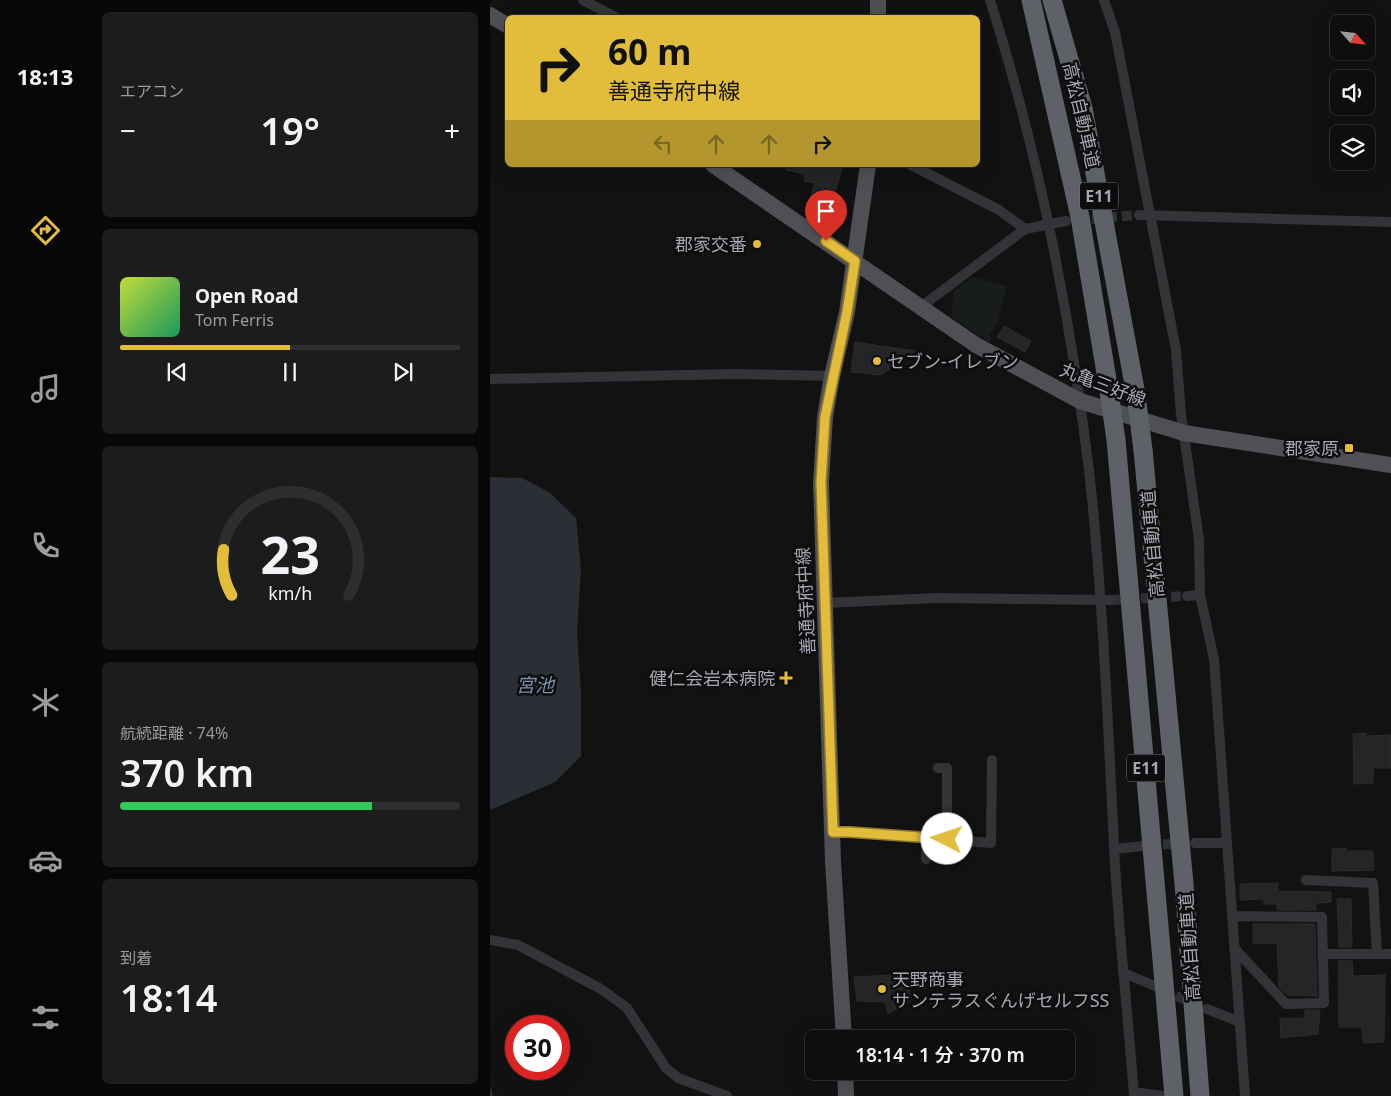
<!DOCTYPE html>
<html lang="ja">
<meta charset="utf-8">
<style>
:root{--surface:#0e0e0e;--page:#1c1c1c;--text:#f1f3f6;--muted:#9b9c9e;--line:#2e2e2e;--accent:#e2bc3b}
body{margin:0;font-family:"Noto Sans","Noto Sans JP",sans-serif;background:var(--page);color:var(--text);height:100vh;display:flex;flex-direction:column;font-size:19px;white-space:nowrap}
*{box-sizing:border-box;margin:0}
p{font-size:16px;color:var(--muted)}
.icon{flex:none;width:28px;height:28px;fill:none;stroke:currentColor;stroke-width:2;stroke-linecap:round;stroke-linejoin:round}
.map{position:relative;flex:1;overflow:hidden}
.sheet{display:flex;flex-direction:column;gap:12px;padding:12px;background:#080808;width:400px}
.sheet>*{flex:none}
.hud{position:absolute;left:15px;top:15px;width:475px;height:152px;border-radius:8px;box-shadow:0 5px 20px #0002,0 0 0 1px var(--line);background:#e2bc3b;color:#111;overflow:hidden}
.needle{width:32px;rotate:117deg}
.fabs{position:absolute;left:840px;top:15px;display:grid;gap:10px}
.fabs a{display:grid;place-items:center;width:45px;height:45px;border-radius:8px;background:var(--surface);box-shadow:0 5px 20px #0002,0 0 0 1px var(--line);font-size:25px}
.speed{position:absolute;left:15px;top:1015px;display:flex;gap:10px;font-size:25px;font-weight:700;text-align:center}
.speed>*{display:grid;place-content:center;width:65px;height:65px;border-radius:50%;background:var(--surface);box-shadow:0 5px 20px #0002,0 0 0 1px var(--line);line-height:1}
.speed .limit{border:8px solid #d22;background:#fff;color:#111}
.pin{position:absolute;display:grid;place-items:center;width:42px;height:42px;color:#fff;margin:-51px -21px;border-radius:50% 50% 50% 0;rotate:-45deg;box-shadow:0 0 5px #0007}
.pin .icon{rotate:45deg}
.me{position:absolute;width:55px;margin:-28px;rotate:274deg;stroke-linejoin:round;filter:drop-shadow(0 0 4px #0008)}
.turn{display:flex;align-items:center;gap:18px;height:105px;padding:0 20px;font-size:22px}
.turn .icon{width:65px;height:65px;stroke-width:2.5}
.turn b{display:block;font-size:35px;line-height:42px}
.lanes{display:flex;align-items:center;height:48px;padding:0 20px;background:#0003;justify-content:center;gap:25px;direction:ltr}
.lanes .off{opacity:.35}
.big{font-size:38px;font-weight:600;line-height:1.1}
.sheet .card{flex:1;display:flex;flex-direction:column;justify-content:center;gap:8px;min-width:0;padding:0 18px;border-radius:8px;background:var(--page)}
.sheet .dial{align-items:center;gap:0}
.dial svg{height:130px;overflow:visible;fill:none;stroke:var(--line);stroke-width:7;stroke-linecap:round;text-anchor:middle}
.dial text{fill:var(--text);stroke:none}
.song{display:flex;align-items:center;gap:15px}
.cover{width:60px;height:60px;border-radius:8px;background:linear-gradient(135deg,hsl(70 70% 55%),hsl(150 70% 35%))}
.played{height:5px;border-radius:2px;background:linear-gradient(90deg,var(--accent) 50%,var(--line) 50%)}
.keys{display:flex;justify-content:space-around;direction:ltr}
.heat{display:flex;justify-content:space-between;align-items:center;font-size:28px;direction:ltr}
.charge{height:8px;border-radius:4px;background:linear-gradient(90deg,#34c759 74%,var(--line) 0)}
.trip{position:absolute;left:315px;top:1030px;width:270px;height:50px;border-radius:8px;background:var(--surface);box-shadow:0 5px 20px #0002,0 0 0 1px var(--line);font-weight:600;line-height:50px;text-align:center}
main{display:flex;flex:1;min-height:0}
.dock{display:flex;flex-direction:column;width:90px;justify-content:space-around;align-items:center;background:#060606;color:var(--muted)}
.dock .icon{width:35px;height:35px}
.dock .on{color:var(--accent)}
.dock b{font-size:22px;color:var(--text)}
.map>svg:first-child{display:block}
.green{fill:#181d1a}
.water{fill:#292f35}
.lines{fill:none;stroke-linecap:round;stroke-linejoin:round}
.stream{stroke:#292f35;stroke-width:4}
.building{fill:#252527;stroke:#2c2c2f}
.street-tunnel{stroke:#2f3033;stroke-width:10;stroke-dasharray:10 5;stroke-linecap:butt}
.street{stroke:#333338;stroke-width:10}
.primary{stroke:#4f5056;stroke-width:16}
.highway{stroke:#5f6168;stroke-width:19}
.highway-bridge{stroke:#5f6168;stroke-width:19}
.route-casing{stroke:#937a26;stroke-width:12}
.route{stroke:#e2bc3b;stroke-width:9}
.poi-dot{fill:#e2bc3b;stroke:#0d0d0e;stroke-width:2}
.labels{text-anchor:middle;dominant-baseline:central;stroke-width:5;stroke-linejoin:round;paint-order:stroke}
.shield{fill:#0d0d0e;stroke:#777981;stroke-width:1}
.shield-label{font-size:16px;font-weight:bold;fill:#a4a7b2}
.street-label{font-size:18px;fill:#a4a7b2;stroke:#0d0d0e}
.poi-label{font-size:18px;fill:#a4a7b2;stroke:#0d0d0e;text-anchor:end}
.water-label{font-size:19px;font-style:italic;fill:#7d91ab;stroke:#0d0d0e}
</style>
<main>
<nav class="dock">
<b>18:13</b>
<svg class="icon on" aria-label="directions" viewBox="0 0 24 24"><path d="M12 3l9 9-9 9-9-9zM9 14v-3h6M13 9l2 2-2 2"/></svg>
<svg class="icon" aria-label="music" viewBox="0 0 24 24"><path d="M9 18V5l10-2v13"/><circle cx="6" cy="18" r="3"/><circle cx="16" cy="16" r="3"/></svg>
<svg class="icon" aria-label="phone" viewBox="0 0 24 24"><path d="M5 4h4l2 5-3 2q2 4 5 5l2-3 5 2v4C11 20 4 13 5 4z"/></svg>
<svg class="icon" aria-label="climate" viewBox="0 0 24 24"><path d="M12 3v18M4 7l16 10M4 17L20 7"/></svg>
<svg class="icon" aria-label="car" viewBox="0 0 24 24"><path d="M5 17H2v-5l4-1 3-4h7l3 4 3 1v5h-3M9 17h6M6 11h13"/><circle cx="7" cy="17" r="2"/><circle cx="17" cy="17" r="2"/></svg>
<svg class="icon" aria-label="filters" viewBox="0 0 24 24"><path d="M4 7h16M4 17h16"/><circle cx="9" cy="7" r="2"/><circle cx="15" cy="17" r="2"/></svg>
</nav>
<section class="sheet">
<div class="card"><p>エアコン</p>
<div class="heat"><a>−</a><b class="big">19°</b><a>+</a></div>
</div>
<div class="card">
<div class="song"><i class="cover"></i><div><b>Open Road</b><p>Tom Ferris</p></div></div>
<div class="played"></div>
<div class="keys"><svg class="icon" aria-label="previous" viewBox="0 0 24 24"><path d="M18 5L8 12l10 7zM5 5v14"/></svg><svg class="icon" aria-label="pause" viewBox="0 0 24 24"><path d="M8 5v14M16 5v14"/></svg><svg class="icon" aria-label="next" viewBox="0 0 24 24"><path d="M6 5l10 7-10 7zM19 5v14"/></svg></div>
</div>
<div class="card dial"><svg viewBox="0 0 100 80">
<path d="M14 69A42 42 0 1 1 86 69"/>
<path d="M14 69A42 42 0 0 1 9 41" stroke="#e2bc3b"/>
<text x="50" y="56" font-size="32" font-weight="700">23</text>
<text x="50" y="72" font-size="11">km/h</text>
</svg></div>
<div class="card"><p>航続距離 · 74%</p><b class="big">370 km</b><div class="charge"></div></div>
<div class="card"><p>到着</p><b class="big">18:14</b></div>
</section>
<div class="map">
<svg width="901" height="1096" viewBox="0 0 901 1096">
<rect width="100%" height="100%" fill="#121213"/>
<path class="green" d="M483 277 517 286 508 322 499 336 502 338 499 342 462 317 463 292Z"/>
<path class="water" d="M0 477 32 478 59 492 86 518 91 569 87 632 91 693V756L65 782 0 810Z"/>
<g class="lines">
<path class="stream" d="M0 1091 1 1096"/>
</g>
<path class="building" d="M296 165H353L342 202 320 198 325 183 314 181 315 174 296 170Z
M514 326 541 341 535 352 507 337Z
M365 342 426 351 391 375 361 372Z
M876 733V736L901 735V768H883V783L864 784 863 734Z
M856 848V851H883L884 870 842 871V849Z
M788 883V891L841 892V902L826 903V910H787V904H774V899L750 900V884Z
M847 899H861L862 947H849Z
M763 924H825L827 996 797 995 789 987 787 943 763 944Z
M848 961H862L863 976 895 975 894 1042 873 1043 872 1027H849Z
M419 974 420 1001 398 1014 395 1002 367 1001 364 977Z
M815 1010H830L828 1034 791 1038 790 1019 815 1018Z"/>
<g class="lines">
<path class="street-tunnel" d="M587 220 649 215
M621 600 697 596
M658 845 705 843
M672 990 705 1004"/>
<path class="street" d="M93 0 127 18
M500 0C549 155 581 318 600 479 613 601 618 724 624 846 628 929 638 1013 644 1096
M614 0 625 32 686 350 691 414 709 540 710 595 724 659 755 1096
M421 165 509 210 535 229
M649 215 901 222
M432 306 535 229 576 221
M0 379 244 374 342 376
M697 596 710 595
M335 603 446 598 621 600
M448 768H457V839
M343 832H359L501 843 502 760
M705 843H737
M624 849 654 846
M436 859 437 838
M816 880 883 883 887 954
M742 916 832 917 834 1003 796 1004 745 949
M0 940 28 945 111 989 137 1008 176 1068 188 1078 237 1096
M833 954H901
M634 973 665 986
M717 1009 750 1022
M644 1092 673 1096"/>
<path class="primary" d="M0 15 18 26
M388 18V0
M223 165 486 345 590 401 694 433 901 465
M354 1039 343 862 331 482 335 417 342 376 357 312 378 165
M355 1071 356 1096"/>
<path class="highway" d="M541 0 590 217 618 385
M562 0 593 108 646 395
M626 440 684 1096
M653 450 694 884 710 1096"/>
<path class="highway-bridge" d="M618 385 626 440
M646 395 653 450"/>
</g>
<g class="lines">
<g class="route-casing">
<path id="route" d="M336 241 365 261 357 312 335 417 331 482 343 832H359L457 839"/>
</g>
<use href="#route" class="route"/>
</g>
<g class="poi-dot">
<circle cx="267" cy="244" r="5"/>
<circle cx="387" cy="361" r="5"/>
<rect x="854" y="443" width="10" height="10" rx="2.5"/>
<path d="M293.5 670.5h5v5h5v5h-5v5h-5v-5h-5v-5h5z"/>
<circle cx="392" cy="989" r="5"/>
</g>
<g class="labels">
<g class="shield">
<rect x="590" y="182.5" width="38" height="27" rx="4"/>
<rect x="637" y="754.5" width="38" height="27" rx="4"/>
</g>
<g class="shield-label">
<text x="609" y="196">E11</text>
<text x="656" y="768">E11</text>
</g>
<g class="street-label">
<text transform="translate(592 115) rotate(77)">高松自動車道</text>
<text transform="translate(613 384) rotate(21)">丸亀三好線</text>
<text transform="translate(662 544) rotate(-95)">高松自動車道</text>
<text transform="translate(315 601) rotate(-93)">善通寺府中線</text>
<text transform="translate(699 947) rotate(-94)">高松自動車道</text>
</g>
<g class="poi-label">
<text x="257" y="244">郡家交番</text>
<text x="397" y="361" text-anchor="start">セブン-イレブン</text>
<text x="849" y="448">郡家原</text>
<text x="285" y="678">健仁会岩本病院</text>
<text x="402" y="979" text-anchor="start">天野商事<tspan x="402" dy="21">サンテラスぐんげセルフSS</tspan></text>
</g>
<g class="water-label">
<text x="45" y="685">宮池</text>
</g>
</g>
</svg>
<div class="fabs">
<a><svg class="needle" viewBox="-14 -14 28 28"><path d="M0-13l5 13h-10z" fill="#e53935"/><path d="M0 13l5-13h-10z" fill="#9b9c9e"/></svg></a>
<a><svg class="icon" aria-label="sound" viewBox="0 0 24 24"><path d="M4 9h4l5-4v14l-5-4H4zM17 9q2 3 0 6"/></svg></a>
<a><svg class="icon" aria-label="layers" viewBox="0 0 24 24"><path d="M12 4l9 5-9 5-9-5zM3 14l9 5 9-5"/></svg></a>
</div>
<div class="speed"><div class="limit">30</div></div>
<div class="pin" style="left:336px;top:241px;background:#d93025"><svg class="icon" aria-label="arrive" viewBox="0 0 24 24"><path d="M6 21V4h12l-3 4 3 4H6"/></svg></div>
<svg class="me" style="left:457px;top:839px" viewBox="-20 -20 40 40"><circle r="19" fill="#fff"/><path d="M0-13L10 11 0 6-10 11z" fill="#e2bc3b"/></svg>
<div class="trip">18:14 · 1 分 · 370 m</div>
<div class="hud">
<div class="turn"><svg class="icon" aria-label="right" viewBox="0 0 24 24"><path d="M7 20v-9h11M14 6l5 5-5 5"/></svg><div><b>60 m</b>善通寺府中線</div></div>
<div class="lanes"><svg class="icon off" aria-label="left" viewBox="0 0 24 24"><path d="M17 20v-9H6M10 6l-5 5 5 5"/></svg><svg class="icon off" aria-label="ahead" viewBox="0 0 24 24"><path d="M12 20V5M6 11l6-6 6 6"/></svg><svg class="icon off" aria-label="ahead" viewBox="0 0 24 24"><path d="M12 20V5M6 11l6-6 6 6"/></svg><svg class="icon" aria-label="right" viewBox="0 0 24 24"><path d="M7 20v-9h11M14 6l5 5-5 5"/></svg></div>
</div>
</div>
</main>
